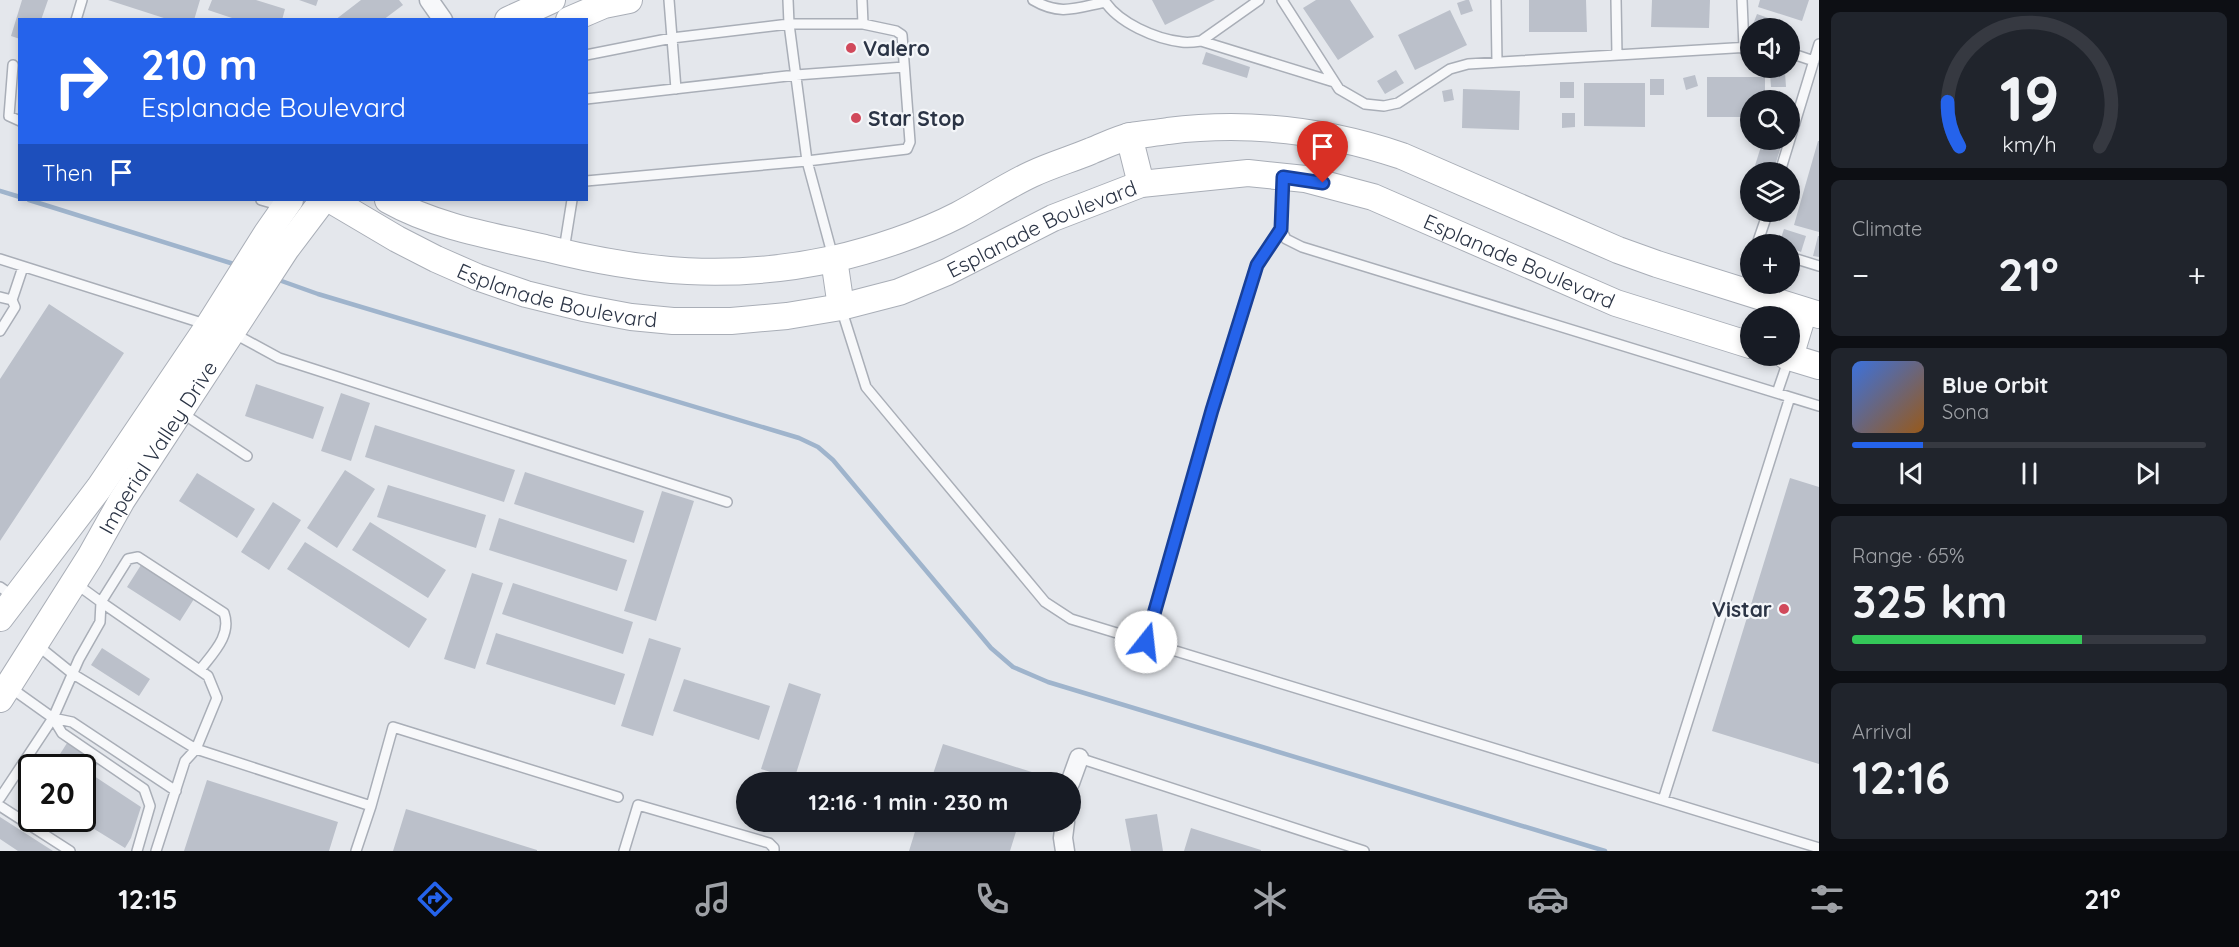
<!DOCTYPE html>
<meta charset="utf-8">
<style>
:root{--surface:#171b24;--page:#20242c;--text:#f1f3f6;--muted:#9ea1a6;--line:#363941;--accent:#2563eb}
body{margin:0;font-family:Quicksand,sans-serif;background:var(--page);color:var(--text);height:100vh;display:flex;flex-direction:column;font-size:22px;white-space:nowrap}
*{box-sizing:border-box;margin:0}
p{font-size:20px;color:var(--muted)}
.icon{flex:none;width:33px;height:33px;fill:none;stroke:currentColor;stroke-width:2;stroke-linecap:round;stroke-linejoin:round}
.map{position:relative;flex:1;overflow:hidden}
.panel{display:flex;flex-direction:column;gap:12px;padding:12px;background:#0d0f14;width:420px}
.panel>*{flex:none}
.hud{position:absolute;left:18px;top:18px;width:570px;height:183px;border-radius:0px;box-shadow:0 3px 9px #0003;background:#2563eb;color:#fff;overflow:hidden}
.tools{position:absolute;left:1740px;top:18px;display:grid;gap:12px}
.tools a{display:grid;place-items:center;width:60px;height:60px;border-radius:50%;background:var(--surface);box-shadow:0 3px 9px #0003;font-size:30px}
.speed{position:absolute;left:18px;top:754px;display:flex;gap:12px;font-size:30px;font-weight:700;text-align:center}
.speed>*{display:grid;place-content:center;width:78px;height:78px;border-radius:50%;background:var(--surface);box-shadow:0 3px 9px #0003;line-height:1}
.speed .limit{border:3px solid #111;border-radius:9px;background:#fff;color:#111}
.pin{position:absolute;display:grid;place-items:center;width:51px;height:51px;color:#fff;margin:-62px -26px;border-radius:50% 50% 50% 0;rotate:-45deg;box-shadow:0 0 6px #0007}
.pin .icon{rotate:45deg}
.me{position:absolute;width:66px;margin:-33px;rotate:16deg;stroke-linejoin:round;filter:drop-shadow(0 0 4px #0008)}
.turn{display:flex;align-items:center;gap:21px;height:126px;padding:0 24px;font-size:27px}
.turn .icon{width:78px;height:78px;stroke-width:2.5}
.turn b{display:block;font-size:42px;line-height:51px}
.then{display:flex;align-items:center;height:57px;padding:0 24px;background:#0003;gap:12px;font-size:22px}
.big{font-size:45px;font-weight:700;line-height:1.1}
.panel .widget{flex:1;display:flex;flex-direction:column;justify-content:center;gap:9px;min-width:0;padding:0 21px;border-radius:9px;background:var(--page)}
.panel .dial{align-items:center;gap:0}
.dial svg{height:156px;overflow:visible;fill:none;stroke:var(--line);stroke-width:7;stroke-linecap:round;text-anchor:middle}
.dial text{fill:var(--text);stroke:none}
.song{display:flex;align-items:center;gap:18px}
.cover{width:72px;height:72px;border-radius:9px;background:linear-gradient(135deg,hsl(220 70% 55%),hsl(30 70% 35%))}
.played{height:6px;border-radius:3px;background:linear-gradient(90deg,var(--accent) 20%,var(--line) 20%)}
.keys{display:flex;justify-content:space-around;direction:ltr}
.heat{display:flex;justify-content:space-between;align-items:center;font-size:33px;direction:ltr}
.charge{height:9px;border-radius:4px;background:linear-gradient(90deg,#34c759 65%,var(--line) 0)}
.trip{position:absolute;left:736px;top:772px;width:345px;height:60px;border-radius:30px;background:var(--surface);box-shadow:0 3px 9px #0003;font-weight:700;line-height:60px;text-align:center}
.tab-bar{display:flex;height:96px;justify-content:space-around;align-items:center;background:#090b0e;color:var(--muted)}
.tab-bar .icon{width:42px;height:42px}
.tab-bar .active{color:var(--accent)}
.tab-bar b{font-size:27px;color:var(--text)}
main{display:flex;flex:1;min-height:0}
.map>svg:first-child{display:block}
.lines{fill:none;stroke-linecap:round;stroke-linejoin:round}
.stream{stroke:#9fb4cc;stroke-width:4.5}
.building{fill:#bbc0ca}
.lane-casing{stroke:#a9aeb7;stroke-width:12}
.street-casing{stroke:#a9aeb7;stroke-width:21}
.secondary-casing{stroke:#a9aeb7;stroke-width:28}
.lane{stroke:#f7f8fa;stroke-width:9}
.street{stroke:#f7f8fa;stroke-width:18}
.secondary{stroke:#fff;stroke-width:26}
.route-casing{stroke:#184099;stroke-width:15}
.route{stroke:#2563eb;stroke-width:10}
.poi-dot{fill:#d1495b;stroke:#f4f6f9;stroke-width:2}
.labels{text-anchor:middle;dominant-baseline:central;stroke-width:4.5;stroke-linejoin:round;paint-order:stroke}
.poi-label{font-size:21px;font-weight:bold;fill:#2b3445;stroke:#f4f6f9;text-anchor:start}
.street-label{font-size:21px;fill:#2b3445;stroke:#f4f6f9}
</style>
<main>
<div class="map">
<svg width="1819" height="851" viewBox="0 0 1819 851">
<rect width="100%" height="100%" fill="#e4e7ec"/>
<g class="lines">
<path class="stream" d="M0 191 20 197
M29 200 237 265
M276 279 318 294 799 438 818 447 833 460 991 648 1013 667 1048 682 1605 851"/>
</g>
<path class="building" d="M22 0H48L41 20H20V39L11 36Z
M108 0H200L194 20H170Z
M212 0H256L285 9 282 20H238L208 10Z
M299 0H318L316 6Z
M361 0H399L403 5 383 20H335Z
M1152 0H1215L1165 25Z
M1316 0H1350L1374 37 1338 60 1303 8Z
M1466 0H1469L1473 11 1461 15 1457 3Z
M1529 0H1586L1587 32H1529Z
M1652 0H1710L1709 28 1651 27Z
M1760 0H1809L1802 21 1758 7Z
M1450 10 1467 45 1415 70 1398 35Z
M1757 14 1771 19 1767 28 1752 27Z
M1206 52 1250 67 1247 78 1202 64Z
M1396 70 1404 83 1385 94 1377 81Z
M1785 72 1786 87H1771L1770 73Z
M1695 75 1698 86 1686 90 1683 78Z
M1707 77H1765V100H1750V117H1707Z
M1650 79H1664V95H1650Z
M1560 82H1574V98H1560Z
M1584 83H1645V127L1584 126Z
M1452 89 1454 100 1444 102 1442 91Z
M1463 89 1520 91 1519 130 1462 128Z
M1562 113H1575V127L1562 128Z
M1763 140H1783L1773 172H1753Z
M1818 141H1819V232L1794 225Z
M1750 182V207L1743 204Z
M1784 229 1806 236 1801 252 1790 248V244H1779Z
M1818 236H1819V257L1813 256Z
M49 304 124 353 0 541V379Z
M256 384 324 407 313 439 245 416Z
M341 393 370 403 351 461 321 451Z
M375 425 515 470 504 502 365 457Z
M345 470 375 489 337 548 307 528Z
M525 472 644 511 634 543 514 504Z
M197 473 255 509 237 538 179 501Z
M1790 478 1819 487V764L1712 731Z
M388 485 486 515 476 548 377 517Z
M662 491 694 501 656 621 624 611Z
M273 502 301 520 269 570 241 552Z
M499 518 627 560 617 591 489 550Z
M370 522 446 570 428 598 352 550Z
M305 542 427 619 409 648 287 569Z
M141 565 194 599 180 621 127 587Z
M472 573 503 583 475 669 444 659Z
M513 583 633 622 623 654 502 614Z
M496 633 625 674 615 705 486 664Z
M649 638 681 648 653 736 621 726Z
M102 648 150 679 139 696 91 665Z
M684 679 770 706 759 740 673 711Z
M789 683 821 694 794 780 761 769Z
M69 740 100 760 91 774 141 807 131 838 125 848 78 819H82V768H51Z
M943 744 1035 773 1032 783H930Z
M207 780 338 822 329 851H184Z
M406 809 537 850V851H393Z
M1157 814 1163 851H1131L1125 819Z
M0 817 53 851H18L0 839Z
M918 822H1019L1010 851H909Z
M1191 828 1261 850V851H1184Z"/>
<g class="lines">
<g class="lane-casing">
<path id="lane" d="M669 0 676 89
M788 0 789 24 807 161 833 257
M1033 0C1060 16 1076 8 1105 2
M1104 0C1118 23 1156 39 1182 42 1188 43 1195 42 1201 41L1334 82
M1282 0 1339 89 1365 104 1384 106 1398 103 1450 69 1468 64 1750 47
M1496 0 1497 62
M1616 0 1617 55
M1742 0 1744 48
M76 20 82 0
M1201 41 1259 0
M1790 53 1814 61
M586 55 672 38 789 24H863L862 0
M13 65 9 116 20 121
M586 99 796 75 904 67
M1780 172 1819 44
M586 181 807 161 907 149 910 142 902 35 896 31 863 24
M261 200 282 206
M1281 229 1286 239 1302 247 1819 406
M1757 244 1768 212
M564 250 572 200
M1790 257 1819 266
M0 259 205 324
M0 297 12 300
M841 308 866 387 1045 602 1071 619 1819 848
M0 331 15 307 12 300 23 267
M233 333 279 358 727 502
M1777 393 1789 358
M182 413 247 456
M0 587 13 596
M1146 642 1212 410 1257 265 1281 229 1283 179
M37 645 73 674 196 749 217 698 208 676 101 602 128 559 138 557 224 613C232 635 213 653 200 670
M11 688 53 718 72 722 176 791
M53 718 62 733 144 789 150 806 137 851
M1079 758 1364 851
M0 798 53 718 79 659 100 622 101 602 75 583
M1663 800 1790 397
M0 806 70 851
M371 806 393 727 618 797
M156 851 185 761 196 749 371 806 356 851
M624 851 638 805 769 843 774 848V851"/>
</g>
<g class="street-casing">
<path id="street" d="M429 0 443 20
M1070 783 1079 758
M1065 822 1063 838 1065 851"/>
</g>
<g class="secondary-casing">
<g id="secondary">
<path d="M508 20 552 0"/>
<path d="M569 20 604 5 629 0"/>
<path d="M1129 136 1141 184"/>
<path id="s1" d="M331 200 397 239 436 259 477 277 526 294 583 308 631 317 673 321H731L787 316 841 307 899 292 947 272 1053 218 1141 184 1248 173 1305 179 1373 197 1616 303 1750 345"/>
<path d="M388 200C436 227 492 236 545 248 644 273 731 281 833 259 873 250 921 234 958 215 983 202 1006 186 1032 174 1051 165 1072 159 1091 151 1104 146 1117 139 1131 136 1143 134 1156 133 1168 131 1249 121 1325 130 1402 156L1618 250 1657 264 1819 315"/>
<path d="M834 259 841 307"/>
<path d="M1786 356 1819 366"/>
<path d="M1790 357 1804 311"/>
<path d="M0 618 99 488 209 325 267 233 290 200"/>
<path id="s2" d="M0 699 90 557 122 500 286 249 323 200"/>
</g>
</g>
<use href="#lane" class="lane"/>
<use href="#street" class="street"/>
<use href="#secondary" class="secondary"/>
</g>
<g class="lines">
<g class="route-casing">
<path id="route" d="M1146 642 1212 410 1257 265 1281 229 1283 177 1323 183"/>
</g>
<use href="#route" class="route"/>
</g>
<g class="poi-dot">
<circle cx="851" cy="48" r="6"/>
<circle cx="856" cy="118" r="6"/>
<circle cx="1784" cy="609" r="6"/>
</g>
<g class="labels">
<g class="poi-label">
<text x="863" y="48">Valero</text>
<text x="868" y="118">Star Stop</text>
<text x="1772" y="609" text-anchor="end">Vistar</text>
</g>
<g class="street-label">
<text stroke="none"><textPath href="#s1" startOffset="752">Esplanade Boulevard</textPath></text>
<text stroke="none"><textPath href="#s1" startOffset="1256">Esplanade Boulevard</textPath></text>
<text stroke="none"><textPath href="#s1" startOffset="248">Esplanade Boulevard</textPath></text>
<text stroke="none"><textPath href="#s2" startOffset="297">Imperial Valley Drive</textPath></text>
</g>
</g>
</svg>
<div class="tools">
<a><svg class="icon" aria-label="sound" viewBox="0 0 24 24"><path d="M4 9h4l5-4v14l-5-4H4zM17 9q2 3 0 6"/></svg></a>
<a><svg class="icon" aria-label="search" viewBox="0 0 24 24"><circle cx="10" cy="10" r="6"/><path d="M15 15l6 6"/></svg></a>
<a><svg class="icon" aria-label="layers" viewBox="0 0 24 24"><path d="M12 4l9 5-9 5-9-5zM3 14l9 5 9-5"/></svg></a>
<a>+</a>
<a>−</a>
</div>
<div class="speed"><div class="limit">20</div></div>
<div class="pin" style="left:1323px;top:183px;background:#d93025"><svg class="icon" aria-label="arrive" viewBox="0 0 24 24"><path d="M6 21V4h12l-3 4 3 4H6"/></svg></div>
<svg class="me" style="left:1146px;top:642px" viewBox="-20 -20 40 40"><circle r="19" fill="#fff"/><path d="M0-13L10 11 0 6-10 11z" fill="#2563eb"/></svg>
<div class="trip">12:16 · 1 min · 230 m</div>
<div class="hud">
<div class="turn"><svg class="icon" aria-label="right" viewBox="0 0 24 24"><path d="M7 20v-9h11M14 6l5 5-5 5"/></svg><div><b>210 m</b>Esplanade Boulevard</div></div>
<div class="then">Then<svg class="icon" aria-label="arrive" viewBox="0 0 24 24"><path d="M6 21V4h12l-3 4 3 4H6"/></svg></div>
</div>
</div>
<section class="panel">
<div class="widget dial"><svg viewBox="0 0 100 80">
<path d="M14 69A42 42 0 1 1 86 69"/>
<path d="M14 69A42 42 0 0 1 8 46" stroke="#2563eb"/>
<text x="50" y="56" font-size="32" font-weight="700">19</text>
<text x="50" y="72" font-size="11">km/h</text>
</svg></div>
<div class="widget"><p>Climate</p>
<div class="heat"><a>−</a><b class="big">21°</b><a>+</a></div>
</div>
<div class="widget">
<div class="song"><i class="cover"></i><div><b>Blue Orbit</b><p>Sona</p></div></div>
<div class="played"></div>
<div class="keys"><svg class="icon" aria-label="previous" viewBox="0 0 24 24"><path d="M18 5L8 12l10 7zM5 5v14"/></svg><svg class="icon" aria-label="pause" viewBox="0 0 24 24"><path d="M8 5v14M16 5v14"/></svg><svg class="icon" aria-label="next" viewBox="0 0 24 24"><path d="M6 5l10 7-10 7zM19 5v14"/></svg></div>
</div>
<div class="widget"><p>Range · 65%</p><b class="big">325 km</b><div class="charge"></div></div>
<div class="widget"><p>Arrival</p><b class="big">12:16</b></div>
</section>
</main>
<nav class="tab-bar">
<b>12:15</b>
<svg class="icon active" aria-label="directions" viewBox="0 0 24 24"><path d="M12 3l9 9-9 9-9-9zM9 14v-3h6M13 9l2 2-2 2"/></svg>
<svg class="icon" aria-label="music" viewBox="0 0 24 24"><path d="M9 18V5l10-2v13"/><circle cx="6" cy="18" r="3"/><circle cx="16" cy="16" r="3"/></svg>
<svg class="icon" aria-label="phone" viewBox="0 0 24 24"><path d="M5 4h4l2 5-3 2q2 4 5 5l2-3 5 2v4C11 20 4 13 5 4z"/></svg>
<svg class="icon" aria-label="climate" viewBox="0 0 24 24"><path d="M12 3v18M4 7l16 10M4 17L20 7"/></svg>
<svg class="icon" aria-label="car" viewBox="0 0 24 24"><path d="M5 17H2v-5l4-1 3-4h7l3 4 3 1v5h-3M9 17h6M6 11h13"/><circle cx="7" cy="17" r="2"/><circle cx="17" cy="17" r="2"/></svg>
<svg class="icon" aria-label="filters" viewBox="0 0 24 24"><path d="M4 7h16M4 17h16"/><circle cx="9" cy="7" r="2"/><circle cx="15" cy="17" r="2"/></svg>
<b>21°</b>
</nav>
